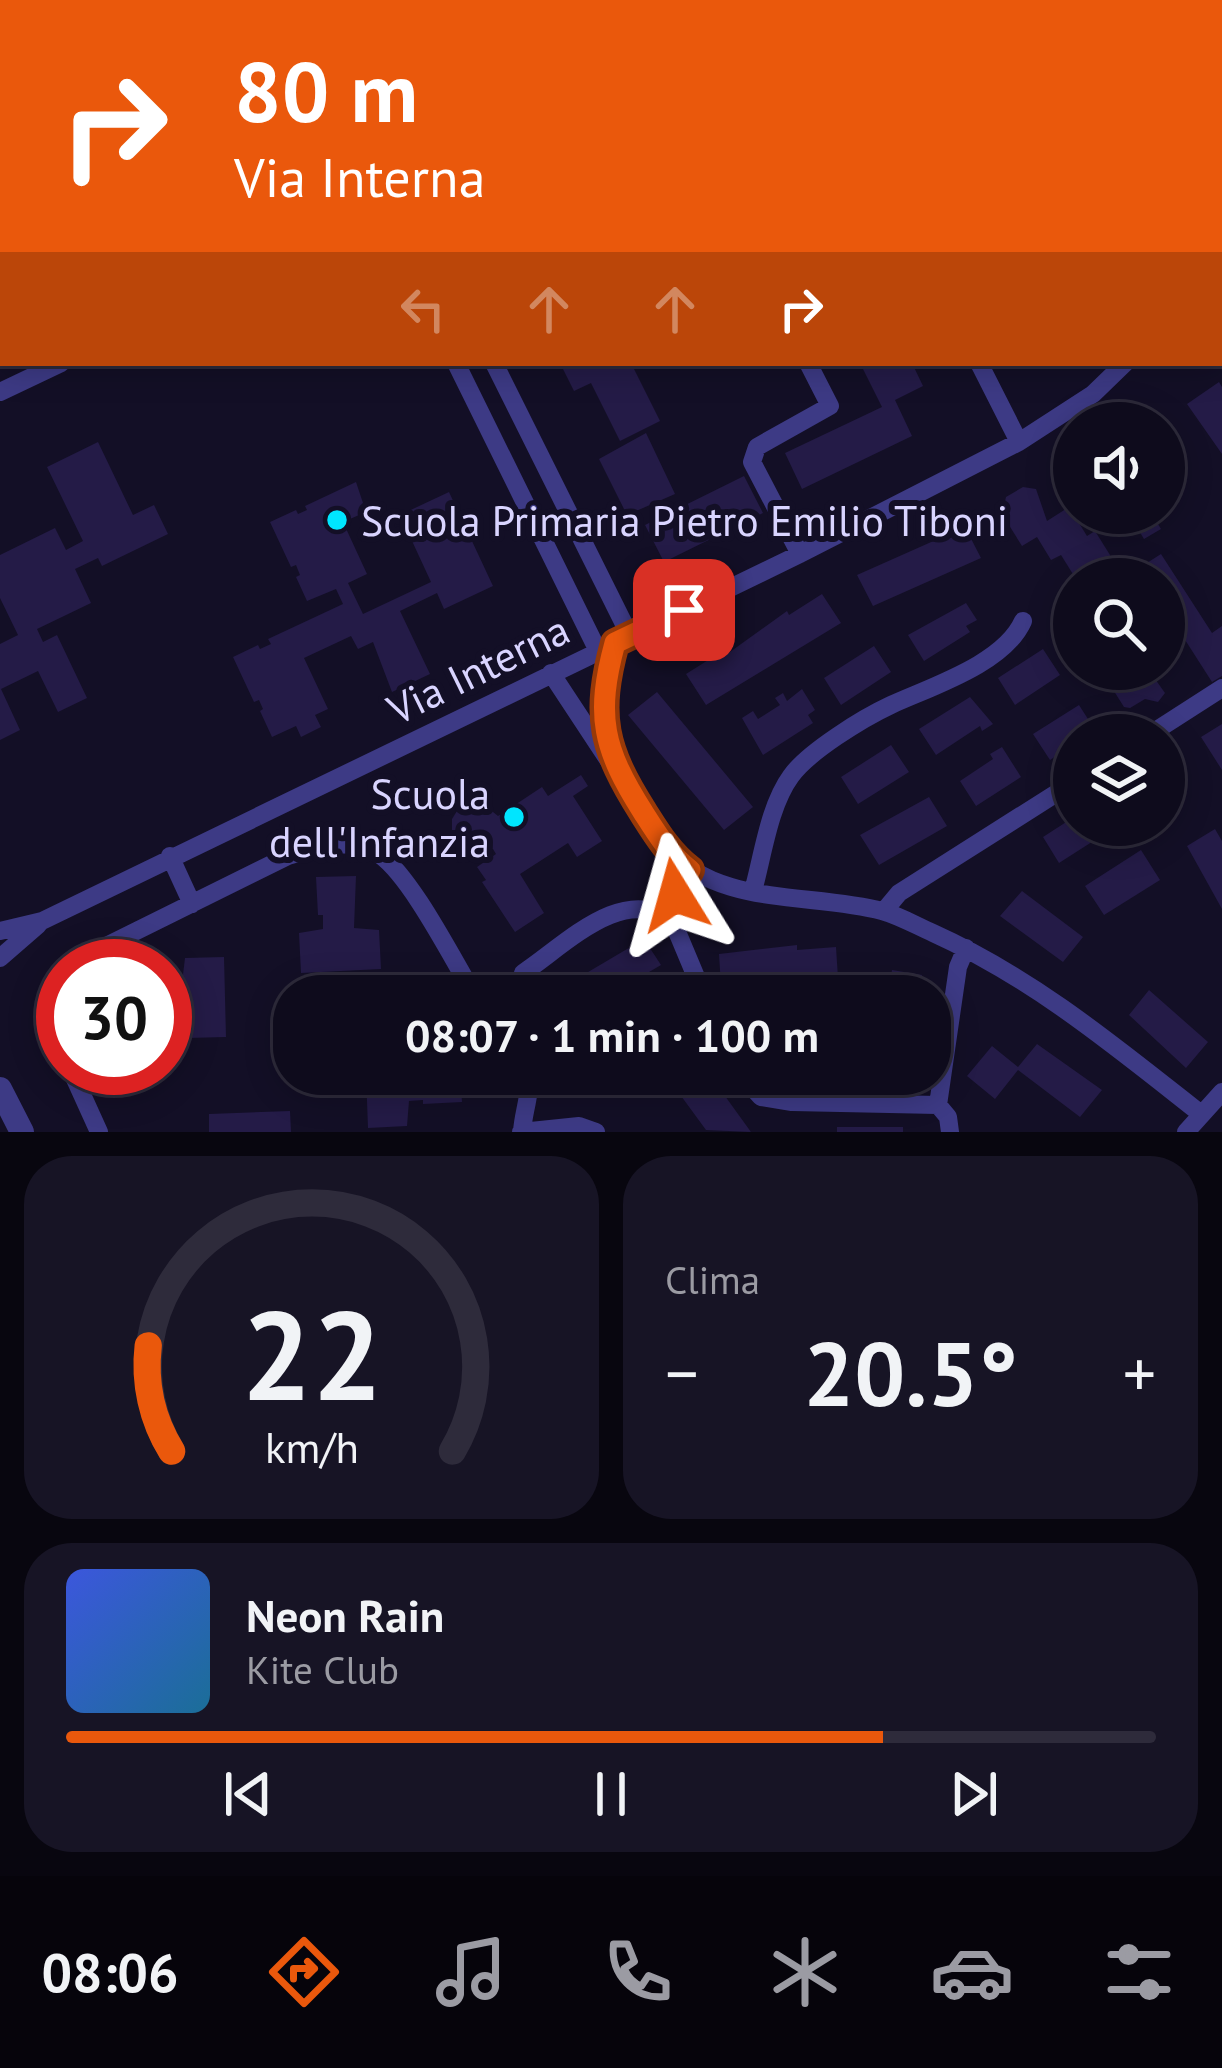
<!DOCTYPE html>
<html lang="it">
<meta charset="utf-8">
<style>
:root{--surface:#0e0b1c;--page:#171425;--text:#f1f3f6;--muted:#9b9ba3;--line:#2e2b3b;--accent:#ea580c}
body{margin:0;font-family:"PT Sans",sans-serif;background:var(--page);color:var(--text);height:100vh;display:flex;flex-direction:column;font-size:45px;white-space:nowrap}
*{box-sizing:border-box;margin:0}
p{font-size:39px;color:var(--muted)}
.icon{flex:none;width:66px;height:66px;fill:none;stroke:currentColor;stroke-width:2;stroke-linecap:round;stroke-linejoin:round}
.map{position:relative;height:1132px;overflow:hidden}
.sheet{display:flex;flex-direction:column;gap:24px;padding:24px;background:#08060f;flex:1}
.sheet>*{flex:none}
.guide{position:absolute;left:0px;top:0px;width:1224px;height:366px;box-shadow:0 6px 30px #0003,0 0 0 3px var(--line);background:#ea580c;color:#fff;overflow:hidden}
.controls{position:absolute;left:1053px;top:402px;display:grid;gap:24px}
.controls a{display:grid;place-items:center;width:132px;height:132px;border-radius:50%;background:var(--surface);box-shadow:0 6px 30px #0003,0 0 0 3px var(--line);font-size:60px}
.speed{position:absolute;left:36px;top:939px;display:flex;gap:24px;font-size:60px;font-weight:700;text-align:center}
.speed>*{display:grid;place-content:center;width:156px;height:156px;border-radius:50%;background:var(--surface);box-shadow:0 6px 30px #0003,0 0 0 3px var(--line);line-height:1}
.speed .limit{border:18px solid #d22;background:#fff;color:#111}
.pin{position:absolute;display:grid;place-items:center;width:102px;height:102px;color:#fff;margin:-51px;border-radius:24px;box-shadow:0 6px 18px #0006}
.me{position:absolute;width:132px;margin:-66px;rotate:352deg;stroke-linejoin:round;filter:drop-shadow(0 0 9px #0008)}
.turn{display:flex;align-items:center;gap:42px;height:252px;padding:0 36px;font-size:54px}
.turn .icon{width:156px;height:156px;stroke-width:2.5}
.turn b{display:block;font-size:84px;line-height:102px}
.lanes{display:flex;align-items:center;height:114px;padding:0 36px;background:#0003;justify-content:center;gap:60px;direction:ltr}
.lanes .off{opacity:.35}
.big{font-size:90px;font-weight:800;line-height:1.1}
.sheet .tile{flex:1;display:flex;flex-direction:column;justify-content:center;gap:18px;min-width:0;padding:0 42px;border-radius:48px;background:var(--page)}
.sheet .dial{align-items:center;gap:0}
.dial svg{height:312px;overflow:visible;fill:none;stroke:var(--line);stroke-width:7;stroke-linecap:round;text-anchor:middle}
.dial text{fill:var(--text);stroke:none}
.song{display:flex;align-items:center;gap:36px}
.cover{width:144px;height:144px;border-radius:18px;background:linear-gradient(135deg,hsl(230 70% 55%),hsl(200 70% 35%))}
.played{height:12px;border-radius:6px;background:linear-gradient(90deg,var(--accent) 75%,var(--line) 75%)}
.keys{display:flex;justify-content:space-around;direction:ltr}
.heat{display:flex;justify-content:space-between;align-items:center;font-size:66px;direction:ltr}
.sheet .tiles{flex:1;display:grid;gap:24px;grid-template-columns:1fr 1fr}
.tile:last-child{grid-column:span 2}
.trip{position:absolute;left:273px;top:975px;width:678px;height:120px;border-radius:48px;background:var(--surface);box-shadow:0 6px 30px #0003,0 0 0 3px var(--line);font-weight:800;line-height:120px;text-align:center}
.menu{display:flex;height:192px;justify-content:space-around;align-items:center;background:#06040b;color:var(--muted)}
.menu .icon{width:84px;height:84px}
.menu .on{color:var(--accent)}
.menu b{font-size:54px;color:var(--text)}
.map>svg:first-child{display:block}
.building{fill:#241b47}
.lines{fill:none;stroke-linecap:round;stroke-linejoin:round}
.minor{stroke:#3d3a85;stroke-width:18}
.tertiary{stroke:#3d3a85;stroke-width:24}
.route-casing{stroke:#983908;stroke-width:30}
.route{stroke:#ea580c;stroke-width:21}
.poi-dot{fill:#00e5ff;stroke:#130f26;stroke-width:4.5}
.labels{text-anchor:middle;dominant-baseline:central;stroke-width:12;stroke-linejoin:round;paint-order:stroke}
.poi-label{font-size:42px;fill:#d9d4ff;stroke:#130f26;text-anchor:start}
.street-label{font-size:42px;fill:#d9d4ff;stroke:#130f26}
</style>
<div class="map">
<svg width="1222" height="1132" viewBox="0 0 1222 1132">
<rect width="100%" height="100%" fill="#130f26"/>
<path class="building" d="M560 363H611L614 367 631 363 660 421 620 441 591 383 574 391Z
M860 363H912L923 386 895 400 912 436 802 489 785 453 882 407Z
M1219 382 1222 387V454L1187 404Z
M646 433 675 494 627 515 599 459Z
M98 442 133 515 154 505 168 534 102 566 98 558 75 569 91 603 37 629 43 642 57 635 87 698 58 712 38 671 1 689 20 730 0 740V644L18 635 0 598V555L55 528 66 550 83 541 47 467Z
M1164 469 1181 498 1164 509Z
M744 476 763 513 664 562 645 525Z
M356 482 366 512 343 522 367 574 348 583 363 614 431 582 400 515 449 492 493 586 444 609 437 593 400 611 430 674 392 692 373 642 358 649 351 636 304 658 328 709 315 715 321 727 301 737 296 726 272 737 260 711 263 709 259 700 254 702 233 657 258 645 260 649 271 644 268 639 343 604 336 589 307 601 296 577 300 575 296 565 291 567 270 522 296 510 298 514 307 510 305 506Z
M1023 487 1036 489 1047 521 1069 507 1087 536 1095 531 1110 555 1107 568 1090 579H1076L1061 555 1051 560 1037 537 1022 546 1002 514 1006 497Z
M1128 513H1157L1153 516 1161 529 1144 539Z
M965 527 981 558 873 606 857 575Z
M1161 554 1212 633 1222 626V676L1212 682 1164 607V579H1146L1139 568Z
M1074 589V626L1057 599Z
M822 594 841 623 706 705 686 674 721 652 723 657 787 611 789 615Z
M966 603 977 620 966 626 970 632 924 661 908 635Z
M874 646 891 672 841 705 824 678Z
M1043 649 1060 675 1015 705 998 678Z
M1100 669H1148L1165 693 1158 702 1145 699 1130 708 1124 707Z
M802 689 815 710 808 715 813 723 763 755 742 718 753 711 758 719 780 705 775 698 783 693 787 701Z
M657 692 753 807 724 830 628 715Z
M970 697 993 724 982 731 980 726 936 755 919 729Z
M1079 705 1095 730 1074 735V744L1050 760 1033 734Z
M1222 724V770L1201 737Z
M891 745 909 772 858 804 841 777Z
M1002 747 1021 777 976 806 960 781 993 759 990 754Z
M1170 757 1186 782 1164 797V761Z
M581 775 588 786 573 796 602 841 577 857 568 843 520 874 544 913 515 932 482 882 486 880 477 867 496 854 493 849 474 855 457 847 452 838V819L457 811 474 803 483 804 498 816 542 787 548 796Z
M929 797 947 826 879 865 860 835Z
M1074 817V825H1105L1109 831 1059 863 1043 837Z
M1215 829 1222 841V909L1187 846Z
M1141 850 1160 880 1104 915 1085 886Z
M356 876 354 928 379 930 381 969 301 973 299 933 323 929V915H318L316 877Z
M1022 891 1083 937 1063 962 1000 916Z
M644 939 661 965 608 996H556L580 981 578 978Z
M797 945V950L836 947 838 978 799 981 798 977 721 986 719 954Z
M224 957 226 1037 187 1038 183 1013 165 1014V983H182L185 958Z
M892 970 922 975 919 996H887Z
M1149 990 1208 1042 1186 1068 1129 1015Z
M1037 1044 1102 1090 1080 1117 1018 1070 995 1099 967 1076 992 1046 1018 1067Z
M366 1074H460L462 1102 423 1104V1100L409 1101 407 1126 368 1128Z
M665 1074H706L712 1078 751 1132 706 1130Z
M290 1111 291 1132H209V1114Z
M837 1127H903V1132H837Z"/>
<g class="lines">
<path class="minor" d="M279 0 280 3
M317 0 319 3
M787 3 793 0
M1221 254 1222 253
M456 363 598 651
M494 363 630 636
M979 363 1019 442
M0 392 61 363
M800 554 752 462 757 447 830 406 808 363
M551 673 665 846C717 908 811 892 882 911 900 916 917 926 933 933 1033 978 1116 1047 1201 1114
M1149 735 1222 688
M611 757 605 692 615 643
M170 856 192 904
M753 891C763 855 769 806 791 776 808 752 863 718 891 705 930 687 1004 664 1023 621
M884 911 899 893 1074 782
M663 915 690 870
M0 931 42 921 800 554 1019 442 1093 394 1125 363
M0 958 38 925
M82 966 96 951 288 856C316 847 353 836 380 855 412 878 453 960 475 996
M523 973C564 946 624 882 673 922L704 996
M63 995 56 1026 63 1054
M70 1068 99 1132
M740 1074 761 1097 792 1102 938 1105 958 967 966 948
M938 1105 948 1117 950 1132
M521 1132 579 1126 596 1132
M522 1132C523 1112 532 1092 528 1074
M1186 1132 1222 1092"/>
<path class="tertiary" d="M22 3 28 0
M74 3 80 0
M0 13 3 12
M0 40 3 38
M0 1089 22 1132"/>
</g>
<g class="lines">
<g class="route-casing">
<path id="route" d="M675 895 690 870C669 854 657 834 643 812 603 749 595 716 615 643L684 610"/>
</g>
<use href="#route" class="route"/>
</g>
<g class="poi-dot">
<circle cx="337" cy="520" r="12"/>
<circle cx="514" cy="817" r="12"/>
</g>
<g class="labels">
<g class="poi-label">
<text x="361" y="520">Scuola Primaria Pietro Emilio Tiboni</text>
<text x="490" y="793" text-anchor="end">Scuola<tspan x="490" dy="48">dell'Infanzia</tspan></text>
</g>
<g class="street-label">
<text transform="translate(478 669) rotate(-26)">Via Interna</text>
</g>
</g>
</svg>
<div class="controls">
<a><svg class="icon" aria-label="sound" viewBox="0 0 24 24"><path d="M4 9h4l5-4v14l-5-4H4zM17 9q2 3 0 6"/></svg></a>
<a><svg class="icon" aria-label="search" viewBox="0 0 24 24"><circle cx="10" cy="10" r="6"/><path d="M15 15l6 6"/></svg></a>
<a><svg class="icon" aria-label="layers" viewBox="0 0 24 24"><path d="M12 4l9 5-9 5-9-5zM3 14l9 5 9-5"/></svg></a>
</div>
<div class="speed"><div class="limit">30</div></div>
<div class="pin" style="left:684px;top:610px;background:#d93025"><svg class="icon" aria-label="arrive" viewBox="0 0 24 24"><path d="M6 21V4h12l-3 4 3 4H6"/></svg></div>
<svg class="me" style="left:675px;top:895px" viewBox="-20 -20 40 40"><path d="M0-17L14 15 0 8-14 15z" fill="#ea580c" stroke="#fff" stroke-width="4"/></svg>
<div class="trip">08:07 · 1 min · 100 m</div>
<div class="guide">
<div class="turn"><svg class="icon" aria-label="right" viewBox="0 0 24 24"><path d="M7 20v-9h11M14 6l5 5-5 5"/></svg><div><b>80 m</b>Via Interna</div></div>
<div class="lanes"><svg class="icon off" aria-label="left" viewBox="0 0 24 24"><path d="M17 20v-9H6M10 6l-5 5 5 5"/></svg><svg class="icon off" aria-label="ahead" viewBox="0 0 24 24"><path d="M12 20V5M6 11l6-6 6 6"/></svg><svg class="icon off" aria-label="ahead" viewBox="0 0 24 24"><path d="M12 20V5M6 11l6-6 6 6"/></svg><svg class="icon" aria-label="right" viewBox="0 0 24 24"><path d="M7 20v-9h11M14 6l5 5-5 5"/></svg></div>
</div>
</div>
<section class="sheet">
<div class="tiles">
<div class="tile dial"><svg viewBox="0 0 100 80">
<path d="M14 69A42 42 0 1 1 86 69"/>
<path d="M14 69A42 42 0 0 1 8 42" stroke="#ea580c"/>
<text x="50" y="56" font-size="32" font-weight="700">22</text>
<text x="50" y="72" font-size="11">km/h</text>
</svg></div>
<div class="tile"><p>Clima</p>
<div class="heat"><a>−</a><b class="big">20.5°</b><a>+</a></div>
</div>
<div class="tile">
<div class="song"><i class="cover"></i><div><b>Neon Rain</b><p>Kite Club</p></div></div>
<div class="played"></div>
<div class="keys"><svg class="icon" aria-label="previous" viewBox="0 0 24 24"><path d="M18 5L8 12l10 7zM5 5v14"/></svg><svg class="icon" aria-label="pause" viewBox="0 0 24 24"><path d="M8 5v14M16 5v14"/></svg><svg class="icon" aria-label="next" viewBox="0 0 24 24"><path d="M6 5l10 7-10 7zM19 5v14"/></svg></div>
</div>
</div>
</section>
<nav class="menu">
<b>08:06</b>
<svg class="icon on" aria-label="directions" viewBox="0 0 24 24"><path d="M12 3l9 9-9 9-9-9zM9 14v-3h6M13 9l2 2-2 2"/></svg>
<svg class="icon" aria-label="music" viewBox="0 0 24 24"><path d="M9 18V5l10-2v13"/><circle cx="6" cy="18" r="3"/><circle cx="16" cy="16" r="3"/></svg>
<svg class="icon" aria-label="phone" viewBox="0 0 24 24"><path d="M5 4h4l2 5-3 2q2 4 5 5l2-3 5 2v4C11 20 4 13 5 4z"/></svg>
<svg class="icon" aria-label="climate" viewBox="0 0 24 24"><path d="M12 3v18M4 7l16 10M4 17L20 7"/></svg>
<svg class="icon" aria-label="car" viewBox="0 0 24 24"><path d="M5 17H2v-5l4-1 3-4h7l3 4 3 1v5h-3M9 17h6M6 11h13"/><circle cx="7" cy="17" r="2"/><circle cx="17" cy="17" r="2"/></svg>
<svg class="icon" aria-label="filters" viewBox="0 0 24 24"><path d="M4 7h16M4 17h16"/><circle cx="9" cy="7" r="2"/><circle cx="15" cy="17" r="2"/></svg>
</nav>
